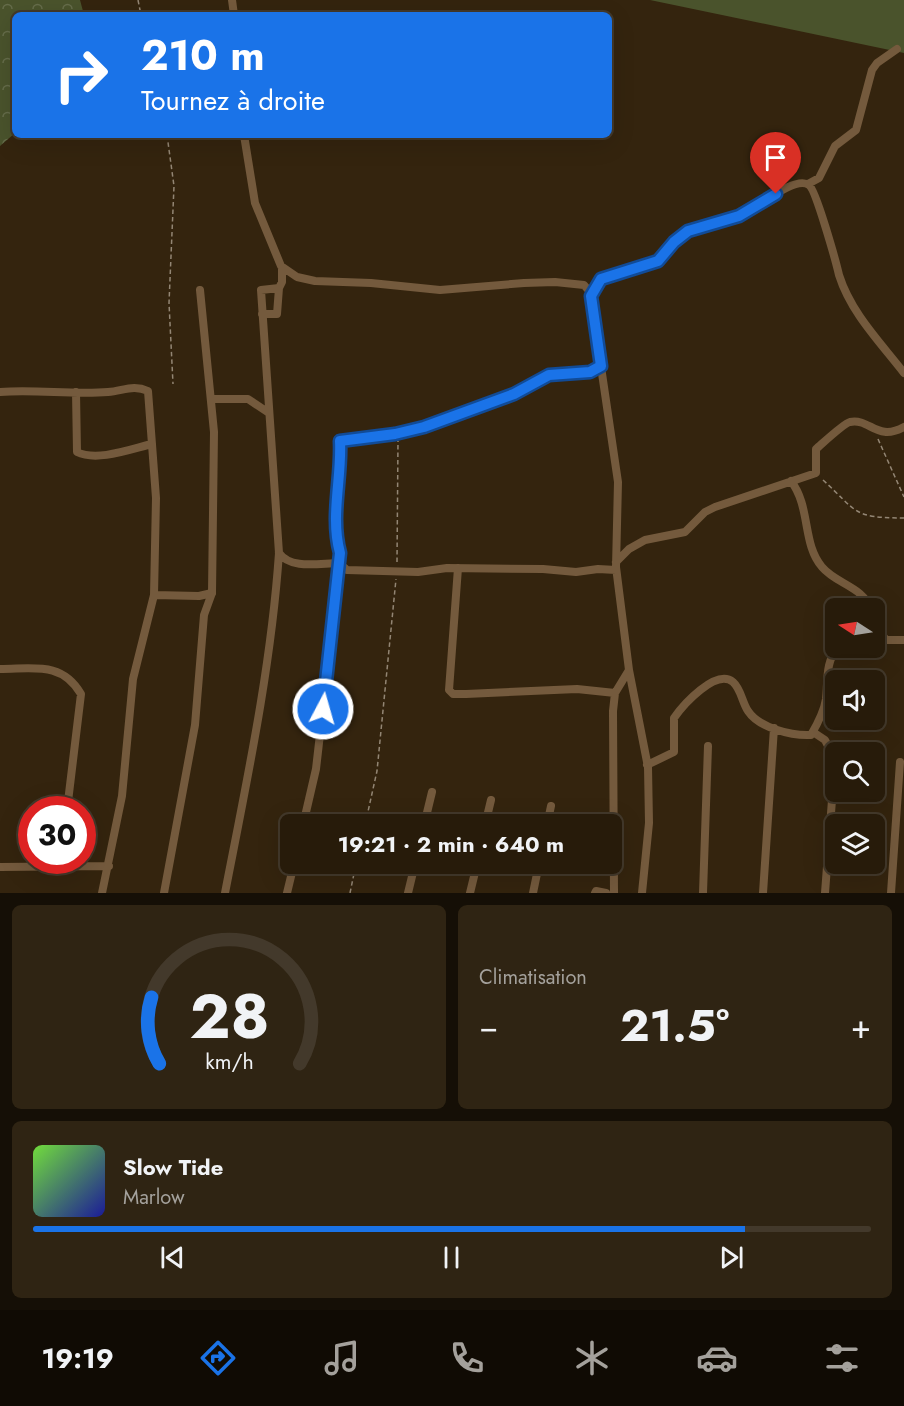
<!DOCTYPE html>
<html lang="fr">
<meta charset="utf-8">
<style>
:root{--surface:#271b0a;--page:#2f2413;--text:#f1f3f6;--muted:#a4a19c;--line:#43392b;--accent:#1a73e8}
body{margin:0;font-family:Jost,sans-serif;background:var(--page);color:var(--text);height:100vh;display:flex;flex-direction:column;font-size:22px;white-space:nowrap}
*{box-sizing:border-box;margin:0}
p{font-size:20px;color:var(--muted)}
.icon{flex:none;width:33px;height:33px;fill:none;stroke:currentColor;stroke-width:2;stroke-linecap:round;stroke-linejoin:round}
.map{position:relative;height:893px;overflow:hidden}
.sheet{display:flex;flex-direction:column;gap:12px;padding:12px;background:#150f06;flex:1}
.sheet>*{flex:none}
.guide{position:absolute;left:12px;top:12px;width:600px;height:126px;border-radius:9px;box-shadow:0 6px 24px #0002,0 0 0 2px var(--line);background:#1a73e8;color:#fff;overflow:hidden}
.needle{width:39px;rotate:282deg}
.tools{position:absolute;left:825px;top:598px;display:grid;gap:12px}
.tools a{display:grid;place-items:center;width:60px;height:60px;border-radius:9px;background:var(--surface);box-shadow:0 6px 24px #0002,0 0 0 2px var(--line);font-size:30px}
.speed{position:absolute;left:18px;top:796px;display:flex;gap:12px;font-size:30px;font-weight:700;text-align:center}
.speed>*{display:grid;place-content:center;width:78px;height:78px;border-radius:50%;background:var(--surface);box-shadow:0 6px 24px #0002,0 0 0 2px var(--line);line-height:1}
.speed .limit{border:9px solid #d22;background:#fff;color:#111}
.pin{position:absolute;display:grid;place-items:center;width:51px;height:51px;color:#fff;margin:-62px -26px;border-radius:50% 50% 50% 0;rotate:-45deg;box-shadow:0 0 6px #0007}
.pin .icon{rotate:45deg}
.me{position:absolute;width:66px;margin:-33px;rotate:6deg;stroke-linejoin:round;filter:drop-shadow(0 0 4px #0008)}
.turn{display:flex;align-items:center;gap:21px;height:126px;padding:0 30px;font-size:27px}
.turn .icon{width:78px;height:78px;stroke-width:2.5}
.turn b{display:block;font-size:42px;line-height:51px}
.big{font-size:45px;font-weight:700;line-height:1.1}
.sheet .tile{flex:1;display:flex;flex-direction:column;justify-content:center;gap:9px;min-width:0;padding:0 21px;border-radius:9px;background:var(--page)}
.sheet .dial{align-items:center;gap:0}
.dial svg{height:156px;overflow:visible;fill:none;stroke:var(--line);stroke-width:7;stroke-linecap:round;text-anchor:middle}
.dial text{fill:var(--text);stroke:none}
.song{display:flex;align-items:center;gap:18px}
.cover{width:72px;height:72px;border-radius:9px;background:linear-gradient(135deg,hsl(100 70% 55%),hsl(240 70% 35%))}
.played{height:6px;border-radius:3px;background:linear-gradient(90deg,var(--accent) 85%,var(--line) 85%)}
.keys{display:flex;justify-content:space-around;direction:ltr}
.heat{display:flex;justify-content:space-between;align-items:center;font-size:33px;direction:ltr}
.sheet .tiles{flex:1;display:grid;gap:12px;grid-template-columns:1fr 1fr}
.tile:last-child{grid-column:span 2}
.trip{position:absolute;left:280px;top:814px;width:342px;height:60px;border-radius:9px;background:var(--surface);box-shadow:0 6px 24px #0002,0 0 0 2px var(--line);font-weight:700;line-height:60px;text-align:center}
.menu{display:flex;height:96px;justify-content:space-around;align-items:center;background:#100b04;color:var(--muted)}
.menu .icon{width:42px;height:42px}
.menu .on{color:var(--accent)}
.menu b{font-size:27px;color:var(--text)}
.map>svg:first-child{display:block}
.grass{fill:#4a532c}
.forest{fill:url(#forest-crowns)}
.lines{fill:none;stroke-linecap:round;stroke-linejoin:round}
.path{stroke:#938674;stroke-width:1.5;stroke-dasharray:4.5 3;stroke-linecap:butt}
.minor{stroke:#745a3d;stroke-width:8}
.route-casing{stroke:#114b97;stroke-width:15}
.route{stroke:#1a73e8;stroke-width:10}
</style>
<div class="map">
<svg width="904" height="893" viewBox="0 0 904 893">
<defs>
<pattern id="forest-crowns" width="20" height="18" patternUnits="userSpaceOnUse" patternTransform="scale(1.5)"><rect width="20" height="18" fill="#4a532c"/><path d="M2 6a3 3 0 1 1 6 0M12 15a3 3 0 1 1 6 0" fill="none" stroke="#656c4a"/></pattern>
</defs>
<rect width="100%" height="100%" fill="#34240e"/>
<path class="grass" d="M650 0H904V53Z"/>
<path class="forest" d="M0 0H80L84 15H15V133L0 146Z"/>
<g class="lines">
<path class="path" d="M138 0 141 15
M167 135 174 186 169 303 173 384
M878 439 904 497
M823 480C858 512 852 518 904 518
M397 562 398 441
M365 825 377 771 396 579
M350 893 356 864"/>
<path class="minor" d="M232 0 234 15
M244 135 255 203 281 266 297 277 315 281 371 283 440 290 524 283 555 282 584 285 590 292 618 482 616 567 629 670 615 693 613 711 614 893
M808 184 819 178 835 146 856 130 872 70 877 63 897 49
M591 296C601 270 633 273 656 262 669 255 674 237 688 231 700 225 716 225 728 221 736 217 746 214 753 209 765 202 796 176 809 185 816 190 836 262 839 275 851 313 880 342 904 373
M262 314H277L279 288
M0 392C36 389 72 395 108 392 123 391 133 384 148 391L156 498 154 595 133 679 122 796 102 893
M76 392 77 452C97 462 131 449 152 444
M211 399H248L269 413
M791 481C811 507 802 544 822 567 836 584 864 587 870 609
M279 553C291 570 320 563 339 563L347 570 418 572 447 568 543 569 576 572 598 569 616 570
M616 562 629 549 645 540 685 532 705 512 715 507 816 473V449C823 443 843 424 850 422 870 418 877 442 904 427
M458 568 449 690 453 694H466L577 689 615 693
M154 595 199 596 212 593
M874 624 886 640
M874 640H904
M0 669C33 669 62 661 81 694L67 810
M629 670 648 767 649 823 642 893
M813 732 825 740 835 760 825 893
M647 765 674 752V718C683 705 716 668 733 682 741 689 742 702 748 711 759 728 792 736 811 735 818 723 824 712 826 699 828 682 825 661 838 648
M303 825 316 769 339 569C340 554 336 541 336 526 337 498 342 469 340 441L395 434 424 427 514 394 549 375 590 372 601 366
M424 825 432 792
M485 825 491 800
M547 825 551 806
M0 867 109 866
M164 893 195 725 204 615 212 593 214 432 200 290
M225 893C247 780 271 668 279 553L261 290 279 288 282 282V268
M287 893 294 864
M408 893 415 864
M470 893 477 864
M533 893 539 864
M595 893 596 891 606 893
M703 893 708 746
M763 893 774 728
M891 893 900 762"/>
</g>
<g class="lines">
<g class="route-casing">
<path id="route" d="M323 709 340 553C330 516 342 478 340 441L395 434 424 427 514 394 549 375 590 372 601 366 591 296 601 279 658 261 674 242 688 231 739 216 776 194"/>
</g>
<use href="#route" class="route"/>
</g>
</svg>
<div class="tools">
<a><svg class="needle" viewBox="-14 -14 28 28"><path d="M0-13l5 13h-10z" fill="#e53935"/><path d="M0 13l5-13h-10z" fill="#a4a19c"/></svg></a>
<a><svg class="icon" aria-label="sound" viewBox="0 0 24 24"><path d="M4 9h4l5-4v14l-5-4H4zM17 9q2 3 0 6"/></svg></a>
<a><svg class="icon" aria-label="search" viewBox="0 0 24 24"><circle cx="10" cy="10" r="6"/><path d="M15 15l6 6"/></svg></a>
<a><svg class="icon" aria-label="layers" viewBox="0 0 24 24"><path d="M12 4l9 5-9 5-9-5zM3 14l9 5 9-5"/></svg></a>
</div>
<div class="speed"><div class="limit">30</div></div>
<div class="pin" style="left:776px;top:194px;background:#d93025"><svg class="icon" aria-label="arrive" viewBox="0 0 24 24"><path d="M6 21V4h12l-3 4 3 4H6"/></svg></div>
<svg class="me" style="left:323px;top:709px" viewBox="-20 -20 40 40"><circle r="17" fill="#1a73e8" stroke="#fff" stroke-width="3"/><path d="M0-11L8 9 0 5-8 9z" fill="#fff"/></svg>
<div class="trip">19:21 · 2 min · 640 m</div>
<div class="guide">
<div class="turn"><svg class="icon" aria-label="right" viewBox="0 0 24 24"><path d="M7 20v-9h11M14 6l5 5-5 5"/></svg><div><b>210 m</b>Tournez à droite</div></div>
</div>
</div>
<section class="sheet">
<div class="tiles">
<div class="tile dial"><svg viewBox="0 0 100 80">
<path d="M14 69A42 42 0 1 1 86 69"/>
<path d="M14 69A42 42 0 0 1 10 35" stroke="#1a73e8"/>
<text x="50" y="56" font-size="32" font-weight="700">28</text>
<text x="50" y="72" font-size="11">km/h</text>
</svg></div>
<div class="tile"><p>Climatisation</p>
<div class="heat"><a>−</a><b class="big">21.5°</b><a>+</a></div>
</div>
<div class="tile">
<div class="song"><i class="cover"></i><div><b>Slow Tide</b><p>Marlow</p></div></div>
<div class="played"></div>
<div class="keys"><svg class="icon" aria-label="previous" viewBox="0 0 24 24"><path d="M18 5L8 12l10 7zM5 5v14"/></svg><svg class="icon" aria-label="pause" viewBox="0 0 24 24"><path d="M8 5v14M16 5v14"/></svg><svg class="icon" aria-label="next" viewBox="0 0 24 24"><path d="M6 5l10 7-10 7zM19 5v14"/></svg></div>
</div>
</div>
</section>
<nav class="menu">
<b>19:19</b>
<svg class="icon on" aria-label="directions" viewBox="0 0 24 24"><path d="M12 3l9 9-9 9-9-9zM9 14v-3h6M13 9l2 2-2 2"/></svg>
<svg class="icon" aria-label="music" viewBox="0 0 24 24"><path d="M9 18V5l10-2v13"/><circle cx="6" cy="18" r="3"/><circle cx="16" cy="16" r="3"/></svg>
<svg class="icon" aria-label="phone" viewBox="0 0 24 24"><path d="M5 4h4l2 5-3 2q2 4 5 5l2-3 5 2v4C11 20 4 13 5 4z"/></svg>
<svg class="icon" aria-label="climate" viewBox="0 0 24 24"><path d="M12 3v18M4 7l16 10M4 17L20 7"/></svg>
<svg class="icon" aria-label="car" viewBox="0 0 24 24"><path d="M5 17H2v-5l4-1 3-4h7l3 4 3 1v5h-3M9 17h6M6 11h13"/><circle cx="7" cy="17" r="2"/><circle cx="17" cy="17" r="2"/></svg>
<svg class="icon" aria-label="filters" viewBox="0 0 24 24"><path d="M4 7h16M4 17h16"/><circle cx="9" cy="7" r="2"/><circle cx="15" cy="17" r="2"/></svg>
</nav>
